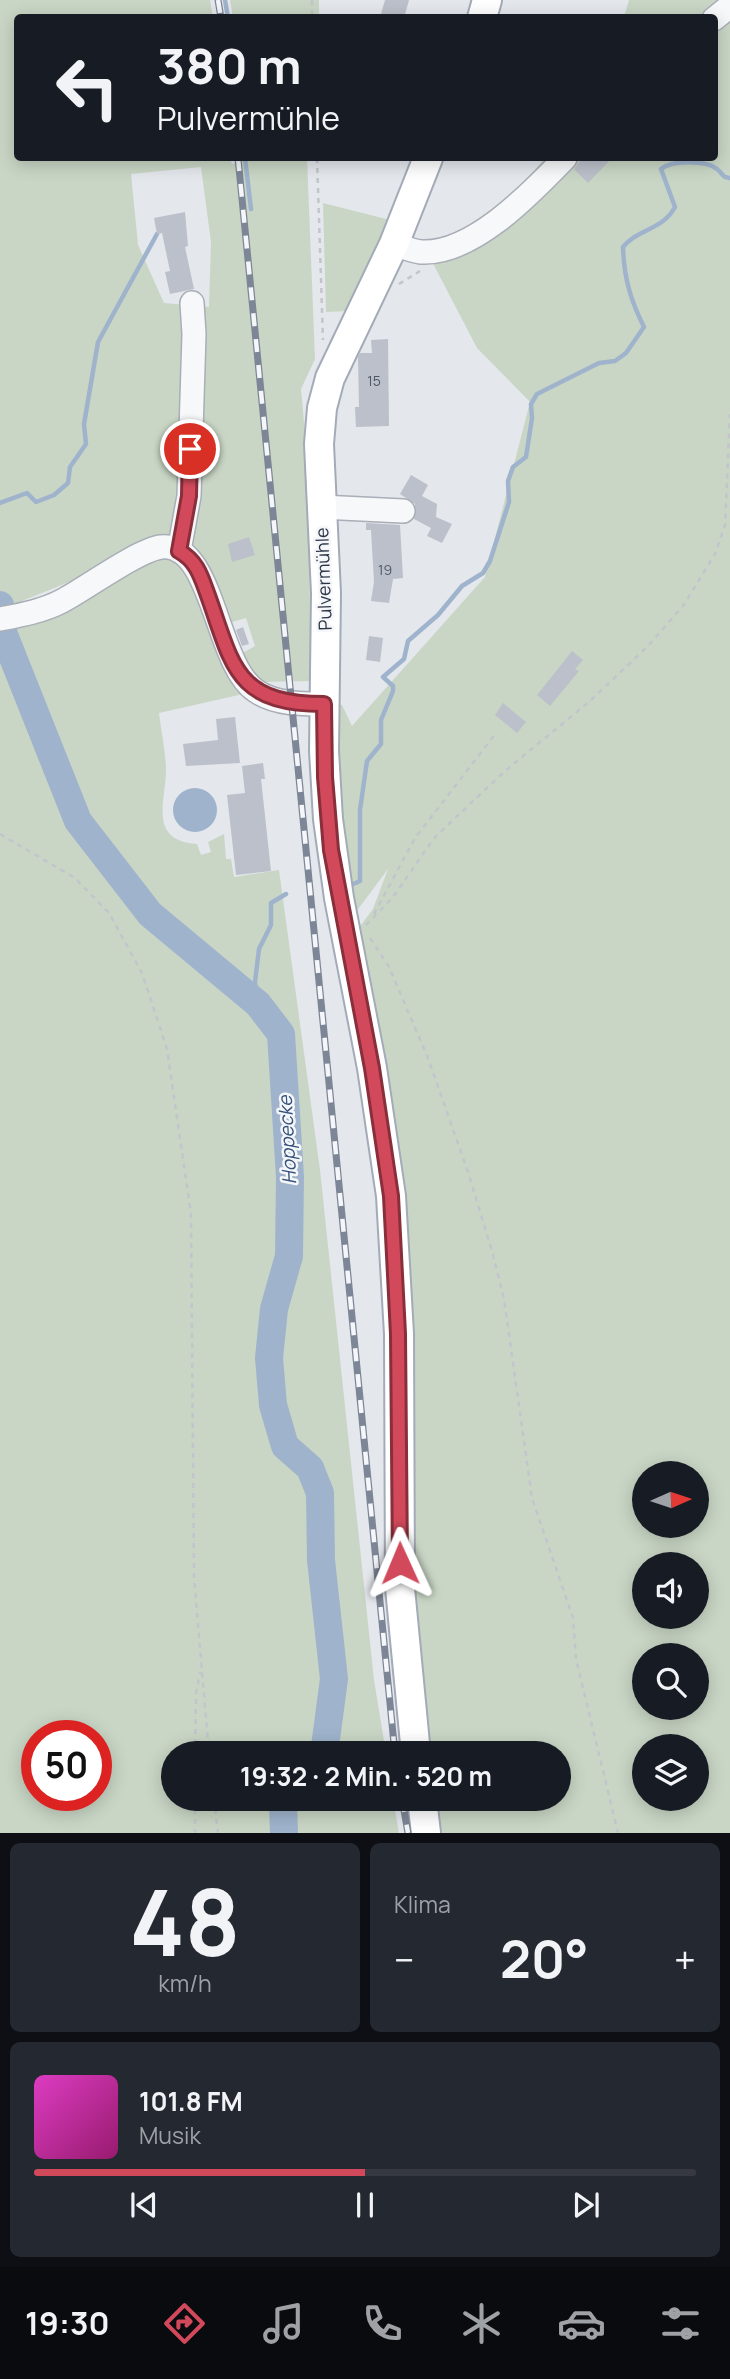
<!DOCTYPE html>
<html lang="de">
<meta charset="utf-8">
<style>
:root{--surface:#171b24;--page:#242831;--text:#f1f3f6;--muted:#9ea1a6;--line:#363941;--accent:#d1495b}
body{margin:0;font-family:Manrope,sans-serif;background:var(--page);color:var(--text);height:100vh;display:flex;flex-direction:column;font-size:26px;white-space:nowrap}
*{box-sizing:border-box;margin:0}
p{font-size:23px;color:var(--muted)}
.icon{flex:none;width:38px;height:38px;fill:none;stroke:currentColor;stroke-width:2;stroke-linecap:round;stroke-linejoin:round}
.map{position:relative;height:1833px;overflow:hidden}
.drawer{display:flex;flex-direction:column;gap:10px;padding:10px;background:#0d0f14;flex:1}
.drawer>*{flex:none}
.top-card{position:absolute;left:14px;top:14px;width:704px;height:147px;border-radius:7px;box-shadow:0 4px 18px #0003;background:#171b24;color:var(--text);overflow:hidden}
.needle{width:46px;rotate:87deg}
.tools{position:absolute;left:632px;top:1461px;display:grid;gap:14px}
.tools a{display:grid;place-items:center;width:77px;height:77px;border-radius:50%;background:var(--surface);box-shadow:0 4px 18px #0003;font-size:35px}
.speed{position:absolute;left:21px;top:1720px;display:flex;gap:14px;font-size:35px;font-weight:700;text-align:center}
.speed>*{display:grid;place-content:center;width:91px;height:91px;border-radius:50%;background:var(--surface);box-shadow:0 4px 18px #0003;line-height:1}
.speed .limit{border:10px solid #d22;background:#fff;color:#111}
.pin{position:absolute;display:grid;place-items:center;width:60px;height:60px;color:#fff;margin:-30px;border:4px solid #fff;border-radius:50%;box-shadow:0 2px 7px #0007}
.me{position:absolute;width:77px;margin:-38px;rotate:359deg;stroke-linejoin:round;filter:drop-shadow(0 0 5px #0008)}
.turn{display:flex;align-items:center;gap:24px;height:147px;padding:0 28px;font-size:32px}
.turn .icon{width:91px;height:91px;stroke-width:2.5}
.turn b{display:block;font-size:49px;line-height:60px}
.big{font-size:52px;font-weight:700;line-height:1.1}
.drawer .card{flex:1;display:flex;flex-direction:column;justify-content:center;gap:10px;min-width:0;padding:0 24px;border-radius:10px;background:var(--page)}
.drawer .dial{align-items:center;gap:0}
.dial b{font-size:91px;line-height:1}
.song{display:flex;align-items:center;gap:21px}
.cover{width:84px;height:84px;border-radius:10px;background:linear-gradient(135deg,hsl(310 70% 55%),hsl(320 70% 35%))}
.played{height:7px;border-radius:4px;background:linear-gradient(90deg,var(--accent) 50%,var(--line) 50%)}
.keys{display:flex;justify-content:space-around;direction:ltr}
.heat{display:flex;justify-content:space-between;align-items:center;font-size:38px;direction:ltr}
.drawer .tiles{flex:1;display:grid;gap:10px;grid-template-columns:1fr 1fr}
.card:last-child{grid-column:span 2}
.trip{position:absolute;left:161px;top:1741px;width:410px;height:70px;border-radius:35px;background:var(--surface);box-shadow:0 4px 18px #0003;font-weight:700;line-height:70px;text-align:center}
.tabs{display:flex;height:112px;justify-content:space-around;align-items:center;background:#090b0e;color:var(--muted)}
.tabs .icon{width:49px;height:49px}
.tabs .current{color:var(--accent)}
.tabs b{font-size:32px;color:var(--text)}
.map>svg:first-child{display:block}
.green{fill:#c9d6c5;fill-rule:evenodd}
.water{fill:#9fb4cc}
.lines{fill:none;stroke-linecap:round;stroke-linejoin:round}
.stream{stroke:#9fb4cc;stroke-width:4.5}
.river{stroke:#9fb4cc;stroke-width:28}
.building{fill:#bbc0ca}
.minor-casing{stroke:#a9aeb7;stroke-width:26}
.major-casing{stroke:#a3abb8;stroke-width:32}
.path{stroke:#c2c5cb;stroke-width:2.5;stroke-dasharray:5 5;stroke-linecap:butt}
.minor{stroke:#f7f8fa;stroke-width:23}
.major{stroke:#fff;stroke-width:28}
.rail-casing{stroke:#7d8696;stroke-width:7}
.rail{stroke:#f4f6f9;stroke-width:4.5;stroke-dasharray:13;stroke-linecap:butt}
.route-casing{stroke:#882f3b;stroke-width:18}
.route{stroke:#d1495b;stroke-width:12}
.labels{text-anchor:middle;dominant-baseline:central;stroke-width:5;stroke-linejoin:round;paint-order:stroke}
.number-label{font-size:14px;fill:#4f5766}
.street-label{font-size:18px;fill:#2b3445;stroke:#f4f6f9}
.water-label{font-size:19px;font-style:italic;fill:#34527a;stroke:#f4f6f9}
</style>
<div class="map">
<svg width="730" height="1833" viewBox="0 0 730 1833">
<rect width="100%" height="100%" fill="#e4e7ec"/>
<path class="green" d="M0 0H210L213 17 18 18V158H230L232 164 251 158H307L315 359 301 389 308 466 311 681 262 682 239 655 255 646 246 618 229 623 243 694 159 713C161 730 165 749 166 767 167 799 146 840 197 844L201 855 211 852 208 842 224 834 226 859H231L234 877 279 870 320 1170 374 1680 386 1753 173 1754V1799H393L399 1833H0ZM201 167 211 242 209 307 164 303 138 245 131 174ZM190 533 24 622 22 601ZM37 1736H96V1796H37Z
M230 0H319V17H233Z
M629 0H730V1833H426L422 1799H558V1754L416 1753 399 1334 352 937 373 909 388 869 356 912 345 907 330 702 342 705 352 726 485 577 530 402 477 348 425 248C474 226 511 199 545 158H714V18L624 17ZM644 1474H696V1526H644ZM644 1564H696V1617H644ZM644 1656H696V1708H644ZM644 1746H696V1799H644Z
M323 203 390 220 349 311 326 312Z"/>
<path class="water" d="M173 810a22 22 0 1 1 44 0a22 22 0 1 1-44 0Z"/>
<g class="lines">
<path class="stream" d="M225 0 228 18
M245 158 251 209
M0 503 27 493 36 502 54 495 68 483 70 467 86 444 84 424 98 342 157 234
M0 638 4 635
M351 885 360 881V810L367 761 381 744V720L393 691V686L383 677 404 659 408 641 438 615 462 586 483 573 490 561 509 502 508 481 513 467 526 457 532 418 531 404 537 394 599 363 615 361 626 353 644 327C631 301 624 279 623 247 637 229 663 230 675 207L661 169C672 160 706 160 717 169 720 171 722 175 725 177L730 178
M258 1004 255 982 259 949 271 925V903L286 894"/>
<path class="river" d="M0 605 4 635 78 821 150 914 258 1004 281 1034 290 1177 289 1256 274 1309 269 1358 273 1405 285 1446 310 1468 320 1493 321 1560 334 1679 324 1754
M284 1833 283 1804 288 1799"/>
</g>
<path class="building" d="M385 0H409L404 18 381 14Z
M583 158H612L588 183 574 169Z
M185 212 188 246 185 247 194 289 170 294 165 272 170 271 162 233 157 234 154 218Z
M388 339 389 426 356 427 355 407H359L358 357 360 353H372L371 340Z
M411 475 428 485 422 496 437 504 436 517 452 524 442 543 427 536 431 528 414 519 415 504 400 494Z
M366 523 400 525 403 578 393 579 389 603 371 601 374 582 371 530H366Z
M249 537 255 555 232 562 228 544Z
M243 627 249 644 242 646 236 630Z
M369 636 383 638 380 662 366 660Z
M572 651 583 660 575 669 579 671 550 706 537 695Z
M503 703 526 722 517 733 495 715Z
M235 717 240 763 186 766 183 744 218 740 216 719Z
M263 763 265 779H261L271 871 236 875 227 795 245 793 242 766Z"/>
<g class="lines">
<g class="minor-casing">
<path id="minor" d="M714 19 730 6
M394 244C403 247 412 251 421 252 473 255 532 192 565 158
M321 507 403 511
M179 551 189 496 194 334 192 303
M0 619C21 615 43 611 62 601 85 589 138 550 161 547 214 541 215 664 256 691 275 704 301 704 324 704"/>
</g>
<g class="major-casing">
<path id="major" d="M482 18 487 0
M416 1754 400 1588 399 1334 391 1196 372 1068 339 898 328 819 324 751 326 593 319 444 322 408 330 378 394 244 428 158
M422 1799 426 1833"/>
</g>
<path class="path" d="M312 0V18
M317 158 323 340
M399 284 420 271
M0 834 75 878 109 913 142 973 167 1049 191 1214 194 1577 209 1754
M374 914 415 838 496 733
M366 925 393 897 435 837 505 771 590 701 648 646 683 606 715 554 725 525 730 414
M370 938 389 967 428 1058 468 1172 492 1251 504 1299 532 1498 573 1618 576 1659 618 1833
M195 1754 196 1694 200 1672
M195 1799V1833
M214 1799 218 1833"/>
<use href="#minor" class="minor"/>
<use href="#major" class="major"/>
<g class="rail-casing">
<path id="rail" d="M218 0 221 18
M238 158 395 1754
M402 1799 408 1833"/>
</g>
<use href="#rail" class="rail"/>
</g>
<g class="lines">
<g class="route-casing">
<path id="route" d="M190 449 189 496 179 551C195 560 200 573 206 590 233 663 232 704 324 704L325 777 331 850 372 1068 391 1196 398 1334 400 1563"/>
</g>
<use href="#route" class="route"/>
</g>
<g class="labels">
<g class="number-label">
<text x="374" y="380">15</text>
<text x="385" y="569">19</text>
</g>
<g class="street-label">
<text transform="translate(323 579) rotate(-92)">Pulvermühle</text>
</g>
<g class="water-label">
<text transform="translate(287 1140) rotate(-93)">Hoppecke</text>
</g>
</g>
</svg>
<div class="tools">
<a><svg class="needle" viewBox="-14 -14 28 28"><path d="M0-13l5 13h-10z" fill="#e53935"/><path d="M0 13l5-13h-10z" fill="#9ea1a6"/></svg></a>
<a><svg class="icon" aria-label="sound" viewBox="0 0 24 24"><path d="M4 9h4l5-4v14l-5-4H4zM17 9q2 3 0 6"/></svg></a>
<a><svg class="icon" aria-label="search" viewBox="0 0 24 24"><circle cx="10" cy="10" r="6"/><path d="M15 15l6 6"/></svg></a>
<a><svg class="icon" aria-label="layers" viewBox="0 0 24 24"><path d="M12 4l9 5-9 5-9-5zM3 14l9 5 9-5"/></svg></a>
</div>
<div class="speed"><div class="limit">50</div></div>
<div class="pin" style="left:190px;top:449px;background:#d93025"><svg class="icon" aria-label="arrive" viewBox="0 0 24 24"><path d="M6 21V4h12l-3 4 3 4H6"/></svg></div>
<svg class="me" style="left:400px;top:1563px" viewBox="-20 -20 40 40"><path d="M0-17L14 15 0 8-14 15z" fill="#d1495b" stroke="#fff" stroke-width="4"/></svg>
<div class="trip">19:32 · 2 Min. · 520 m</div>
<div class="top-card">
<div class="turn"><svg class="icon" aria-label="left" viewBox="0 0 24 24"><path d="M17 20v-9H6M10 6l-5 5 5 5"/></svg><div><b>380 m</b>Pulvermühle</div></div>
</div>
</div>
<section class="drawer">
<div class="tiles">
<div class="card dial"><b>48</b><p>km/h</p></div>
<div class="card"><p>Klima</p>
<div class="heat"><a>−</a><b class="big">20°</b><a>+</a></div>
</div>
<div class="card">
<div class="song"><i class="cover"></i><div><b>101.8 FM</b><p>Musik</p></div></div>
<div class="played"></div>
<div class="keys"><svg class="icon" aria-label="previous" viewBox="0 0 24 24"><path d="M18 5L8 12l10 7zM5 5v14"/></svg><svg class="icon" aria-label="pause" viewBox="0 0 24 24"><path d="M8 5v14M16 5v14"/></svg><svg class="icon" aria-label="next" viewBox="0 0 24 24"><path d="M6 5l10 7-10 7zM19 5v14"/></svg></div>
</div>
</div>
</section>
<nav class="tabs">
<b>19:30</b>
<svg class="icon current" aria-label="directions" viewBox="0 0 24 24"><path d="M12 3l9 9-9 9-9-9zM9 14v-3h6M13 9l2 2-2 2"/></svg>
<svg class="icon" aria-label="music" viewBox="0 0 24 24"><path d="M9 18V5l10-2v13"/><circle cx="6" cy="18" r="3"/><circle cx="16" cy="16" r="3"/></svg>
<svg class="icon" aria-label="phone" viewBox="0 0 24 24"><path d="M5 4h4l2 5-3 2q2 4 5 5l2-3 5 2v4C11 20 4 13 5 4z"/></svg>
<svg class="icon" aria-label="climate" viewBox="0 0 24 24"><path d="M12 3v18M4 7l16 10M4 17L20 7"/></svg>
<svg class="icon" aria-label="car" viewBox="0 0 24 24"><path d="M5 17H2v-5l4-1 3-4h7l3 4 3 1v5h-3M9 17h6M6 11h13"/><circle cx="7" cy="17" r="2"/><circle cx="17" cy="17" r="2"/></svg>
<svg class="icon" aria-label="filters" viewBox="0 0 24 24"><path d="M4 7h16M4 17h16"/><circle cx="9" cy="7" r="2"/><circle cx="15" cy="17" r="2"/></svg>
</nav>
